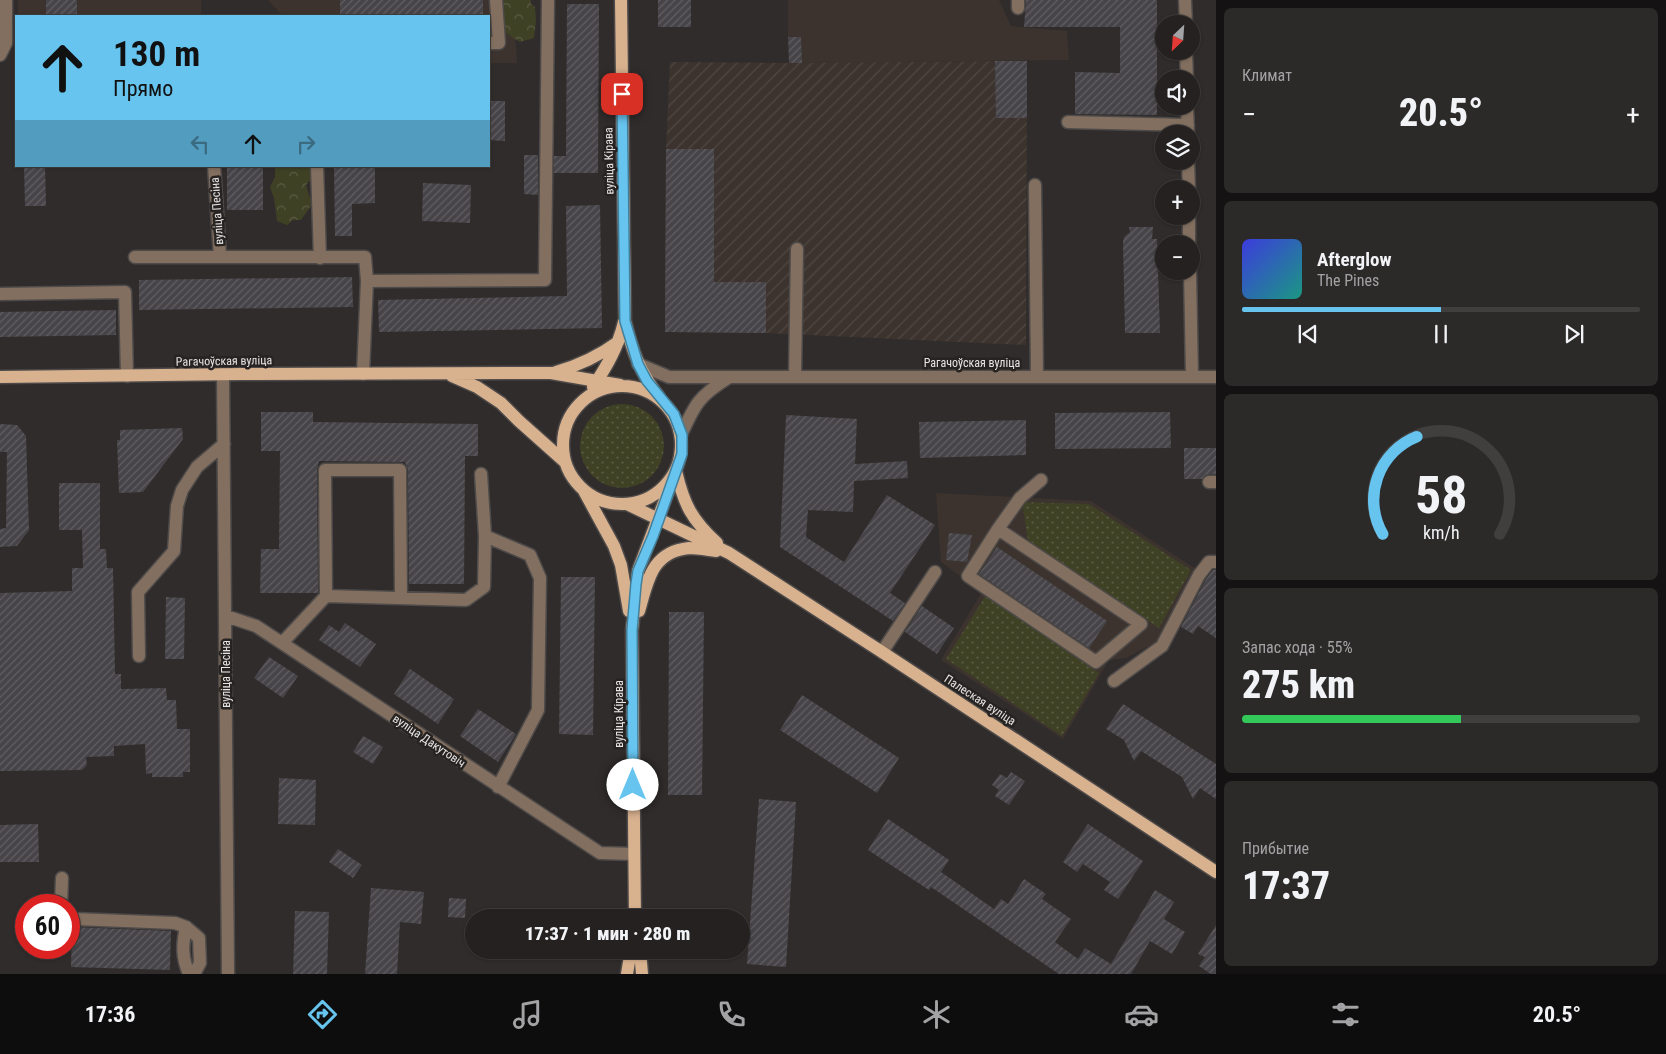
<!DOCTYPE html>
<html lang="ru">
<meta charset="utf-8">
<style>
:root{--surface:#242120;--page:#2c2929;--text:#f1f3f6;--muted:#a3a3a5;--line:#413e3e;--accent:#66c4ef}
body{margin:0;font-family:"Roboto Condensed",sans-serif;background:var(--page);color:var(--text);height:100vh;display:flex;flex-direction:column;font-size:19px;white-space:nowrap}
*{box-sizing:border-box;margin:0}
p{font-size:16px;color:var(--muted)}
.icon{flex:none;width:28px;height:28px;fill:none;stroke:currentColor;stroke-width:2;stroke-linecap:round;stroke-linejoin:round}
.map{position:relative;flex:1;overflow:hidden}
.side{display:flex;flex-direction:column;gap:8px;padding:8px;background:#141212;width:450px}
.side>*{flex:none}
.hud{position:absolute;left:15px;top:15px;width:475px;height:152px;border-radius:0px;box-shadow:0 1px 4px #0004,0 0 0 1px var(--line);background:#66c4ef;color:#111;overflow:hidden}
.needle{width:32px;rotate:205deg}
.controls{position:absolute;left:1155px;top:15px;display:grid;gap:10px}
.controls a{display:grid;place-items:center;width:45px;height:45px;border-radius:50%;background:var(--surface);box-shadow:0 1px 4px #0004,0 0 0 1px var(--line);font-size:25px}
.speed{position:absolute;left:15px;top:894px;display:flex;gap:10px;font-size:25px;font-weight:700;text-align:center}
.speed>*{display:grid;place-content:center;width:65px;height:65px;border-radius:50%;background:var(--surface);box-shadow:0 1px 4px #0004,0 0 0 1px var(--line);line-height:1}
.speed .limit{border:8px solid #d22;background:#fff;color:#111}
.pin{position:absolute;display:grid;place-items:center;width:42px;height:42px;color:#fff;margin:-21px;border-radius:10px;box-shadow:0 2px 8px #0006}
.me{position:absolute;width:55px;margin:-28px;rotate:0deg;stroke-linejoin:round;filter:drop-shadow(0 0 4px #0008)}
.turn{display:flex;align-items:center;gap:18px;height:105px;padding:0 15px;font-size:22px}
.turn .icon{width:65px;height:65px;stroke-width:2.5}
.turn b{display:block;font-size:35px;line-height:42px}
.lanes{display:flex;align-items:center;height:48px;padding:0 15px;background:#0003;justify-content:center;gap:25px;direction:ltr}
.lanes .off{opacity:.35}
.big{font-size:38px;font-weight:800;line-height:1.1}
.side .card{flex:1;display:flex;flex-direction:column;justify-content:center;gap:8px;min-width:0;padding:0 18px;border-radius:8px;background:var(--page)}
.side .dial{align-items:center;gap:0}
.dial svg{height:130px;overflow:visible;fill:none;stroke:var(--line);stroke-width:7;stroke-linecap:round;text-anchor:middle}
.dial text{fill:var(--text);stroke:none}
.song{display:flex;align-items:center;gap:15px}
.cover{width:60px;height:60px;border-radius:8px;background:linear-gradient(135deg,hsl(240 70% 55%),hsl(170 70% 35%))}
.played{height:5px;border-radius:2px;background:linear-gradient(90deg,var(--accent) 50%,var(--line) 50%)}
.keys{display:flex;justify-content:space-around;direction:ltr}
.heat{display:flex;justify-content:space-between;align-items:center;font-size:28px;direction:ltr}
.charge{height:8px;border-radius:4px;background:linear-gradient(90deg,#34c759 55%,var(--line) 0)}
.trip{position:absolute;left:465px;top:909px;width:285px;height:50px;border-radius:25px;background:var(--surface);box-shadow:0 1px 4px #0004,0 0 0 1px var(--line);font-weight:800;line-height:50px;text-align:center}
.menu{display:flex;height:80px;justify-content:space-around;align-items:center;background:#0e0d0d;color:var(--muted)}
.menu .icon{width:35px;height:35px}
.menu .current{color:var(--accent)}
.menu b{font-size:22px;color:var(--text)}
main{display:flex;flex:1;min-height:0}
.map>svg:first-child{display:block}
.built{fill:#3c332e}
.industrial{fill:url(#industrial-furrows)}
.grass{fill:url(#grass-dots)}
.forest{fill:url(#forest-crowns)}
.building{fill:url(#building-hatch)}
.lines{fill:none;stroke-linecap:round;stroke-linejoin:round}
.minor-casing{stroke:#4d4a49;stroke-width:15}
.major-casing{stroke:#4d4a49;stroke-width:15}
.minor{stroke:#826f5f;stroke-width:12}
.major{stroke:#d8b18f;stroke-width:12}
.route-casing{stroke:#427f9b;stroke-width:12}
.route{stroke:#66c4ef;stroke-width:9}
.labels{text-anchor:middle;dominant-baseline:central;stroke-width:5;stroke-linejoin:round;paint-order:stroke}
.street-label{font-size:12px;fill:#e7e5e4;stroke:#262321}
</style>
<main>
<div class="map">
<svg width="1216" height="974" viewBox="0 0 1216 974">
<defs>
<pattern id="industrial-furrows" width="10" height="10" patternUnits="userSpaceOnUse" patternTransform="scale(1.25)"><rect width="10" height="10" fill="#3c332e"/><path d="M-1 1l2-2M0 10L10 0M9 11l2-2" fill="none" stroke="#4f4742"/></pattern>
<pattern id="grass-dots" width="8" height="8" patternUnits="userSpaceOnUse" patternTransform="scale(1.25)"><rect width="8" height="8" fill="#3e4124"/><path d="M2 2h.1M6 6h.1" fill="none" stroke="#5a5c44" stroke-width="1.8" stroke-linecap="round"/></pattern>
<pattern id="forest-crowns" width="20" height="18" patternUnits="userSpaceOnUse" patternTransform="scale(1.25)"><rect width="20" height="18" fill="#3e4124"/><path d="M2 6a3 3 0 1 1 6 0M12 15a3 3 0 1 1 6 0" fill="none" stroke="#5a5c44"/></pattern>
<pattern id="building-hatch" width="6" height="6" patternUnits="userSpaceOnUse" patternTransform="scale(1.25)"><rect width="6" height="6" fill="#464448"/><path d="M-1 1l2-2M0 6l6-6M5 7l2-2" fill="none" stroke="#615f62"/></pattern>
</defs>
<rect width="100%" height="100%" fill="#302c2b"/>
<path class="built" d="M18 0H201V16H18Z
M268 0H513L517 63H489V16H283Z
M788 0H999L1011 26 1067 31 1069 60 802 63 801 37H788Z
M936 493 1091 501 1196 569 1156 642 1126 658 1109 660 1063 739 941 660 982 592 941 562Z"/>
<path class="industrial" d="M1027 61 1026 345 766 333 665 332 666 149 670 62 789 63Z"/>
<path class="grass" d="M580 446a42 42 0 1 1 84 0a42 42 0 1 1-84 0Z
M1022 502 1089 504 1191 570 1159 628 1028 540Z
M986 595 1099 673 1062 736 946 659Z"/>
<path class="forest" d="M491 0H531V4L535 7 536 21 534 38 520 42 510 36 491 18Z
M275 166H313L314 176 306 185 309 195 313 203 301 220H293L287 225 277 221 274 198 270 187 275 177Z"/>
<path class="building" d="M46 0H77V16H46Z
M340 0H483V16H340Z
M658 0H691V27H658Z
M1026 0H1157V115L1075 114V72L1120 73V27H1024Z
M567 4H599L598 173H554V156H566Z
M788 37H801L802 63H789Z
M995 61H1027V118H996Z
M489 101H505V141L489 140Z
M666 149H714V282H766V333L665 332Z
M524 155H538V195L524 194Z
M24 166H45L46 206H25Z
M227 166H263V210H227Z
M334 166H375V203L352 204V236H335Z
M423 183 471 185 470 223 422 221Z
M600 205 602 328 379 332 378 300 567 296 566 206Z
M1129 227H1153L1152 239H1157L1160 333H1125L1123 242 1124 237 1130 232Z
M352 277 353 307 139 310V280Z
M116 310V335L0 337V312Z
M261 412H313V422L478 424V456H465L464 584H409L408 470 405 462 319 461 317 470 318 593H260L261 549H279L280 451H261Z
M1170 412 1171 448 1055 449V413Z
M786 415 857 419 855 464 907 461 908 478 854 481 853 512 808 510 806 537 844 562 887 495 935 525 890 593 905 603 893 621 780 547Z
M1026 420V455L920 458 919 422Z
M0 424 17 425 26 436 29 530 17 546 0 547V529L6 528 7 452H0Z
M182 428 183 439 143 492 119 493 117 440H120V430Z
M1184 448H1216V474L1205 475 1202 479H1184Z
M59 483H100V549H106L107 568H113L115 674H121V689L166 688 167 700H176L177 729H190V772H183V777H152V773L146 774 145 744 114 746V756L86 757 87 765 82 770 0 771V593L72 591V568H83L82 530H59Z
M949 533 972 535 967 562 946 560Z
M997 547 1107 621 1089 648 979 574Z
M1213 570H1216V638L1198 626 1193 634 1181 627 1206 579Z
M561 577H595L593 735 559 734Z
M166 597 185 598 184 659H165Z
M922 606 954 628 937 654 905 632Z
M669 612H704L702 795H668Z
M345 623 376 644 360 667 319 640 329 625 339 632Z
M269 657 298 676 283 698 254 678Z
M410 669 454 699 438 724 394 694Z
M802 695 899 758 877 793 780 730Z
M1123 704 1216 764V799L1200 788 1193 799 1182 777 1141 751 1134 761 1124 740 1106 729Z
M478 709 516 734 498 762 460 736Z
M363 736 383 747 373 764 353 752Z
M1011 772 1025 781 1009 805 995 796 999 790 992 785 1000 774 1007 778Z
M279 778 316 780 315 825 278 824Z
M759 799 796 802 786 967 747 964Z
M888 819 949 860 941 872 994 909 1001 899 1008 904 1024 879 1046 894 1042 899 1071 919 1055 942 1078 959 1085 948 1111 964 1155 890 1174 902 1164 919 1185 932 1172 954 1150 941 1131 974H1059L931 887 929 890 868 850Z
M38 824 39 862H0V825Z
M1088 824 1143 861 1118 899 1104 890 1110 882 1083 864 1077 872 1063 862Z
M338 849 362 865 353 878 329 862Z
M371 888 424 892 421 924 400 922 397 974H365Z
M449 898 466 899 465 918 448 917Z
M295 911 329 912 327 974H293Z
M1216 925V974H1211L1199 966 1205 957 1198 954Z
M72 927 171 931 170 970 71 967Z"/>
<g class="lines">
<g class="minor-casing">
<path id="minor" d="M1185 0 1186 24
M1018 8V0
M489 43H499L496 0
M1186 51 1187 79
M0 55 6 43V0
M1187 106 1188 134
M1068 122 1188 125
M1188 161 1189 189
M214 166 220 256
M317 166 320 258
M1035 185 1037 376
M1189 216V244
M135 257H365L367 281 363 374
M1190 271 1192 376
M367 281 545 280 548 0
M0 294 125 292 127 376
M638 364 669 377H1216
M223 374 228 974
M795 377 797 249
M681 435C695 404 699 396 728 378
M481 474 485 536 530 555 540 578 538 710 498 787
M1209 482H1216
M998 529 1141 624 1096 662 968 576Z
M998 529 1020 498 1041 480
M326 596 325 470H400L401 597
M226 616 256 626 600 853 634 854
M282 643 326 596 466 600 484 587 485 536
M882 652 935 572
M139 656 138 592 174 551 177 506 182 490 197 467 224 444
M1114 681 1162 646 1199 575 1209 562H1216
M61 905 62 878
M69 916 74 919 175 923 186 927C182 945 182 958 189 974
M186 927 199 938 200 963 194 974"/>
</g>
<g class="major-casing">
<path id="major" d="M621 0 625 321C632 351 640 372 659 397
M556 372C580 365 599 356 618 342
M452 376 477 387 501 403 519 421 565 462
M0 377 242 374 526 373H551L620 385
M563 445a59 59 0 1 1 118 0a59 59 0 1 1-118 0Z
M593 387C607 366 618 347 624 322
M676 471C684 505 692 520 717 543
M584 491 614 546 621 565 629 611
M627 504 729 553 882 652 1216 872
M639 611C648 581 651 552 689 548 697 548 708 550 716 551
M635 918 632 630 638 571 676 471
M640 950 642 974
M627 974 631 950"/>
</g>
<use href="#minor" class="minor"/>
<use href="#major" class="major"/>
</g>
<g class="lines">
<g class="route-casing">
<path id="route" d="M622 94 625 321 638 364 647 381 674 414 682 435V454L653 536 638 571 636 584 632 630 633 785"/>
</g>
<use href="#route" class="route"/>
</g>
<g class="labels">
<g class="street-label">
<text transform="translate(609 161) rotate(-91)">вуліца Кірава</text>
<text transform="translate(217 211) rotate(-94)">вуліца Песіна</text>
<text transform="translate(224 361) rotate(-1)">Рагачоўская вуліца</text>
<text x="972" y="363">Рагачоўская вуліца</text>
<text transform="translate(226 674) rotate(-90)">вуліца Песіна</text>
<text transform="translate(980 700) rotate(33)">Палеская вуліца</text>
<text transform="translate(619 714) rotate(-90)">вуліца Кірава</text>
<text transform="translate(429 741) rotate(34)">вуліца Дакутовіч</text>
</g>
</g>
</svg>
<div class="controls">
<a><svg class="needle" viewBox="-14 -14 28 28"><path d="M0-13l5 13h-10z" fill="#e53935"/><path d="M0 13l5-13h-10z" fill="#a3a3a5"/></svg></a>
<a><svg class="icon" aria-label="sound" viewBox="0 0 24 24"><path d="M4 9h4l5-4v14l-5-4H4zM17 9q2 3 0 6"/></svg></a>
<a><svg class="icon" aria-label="layers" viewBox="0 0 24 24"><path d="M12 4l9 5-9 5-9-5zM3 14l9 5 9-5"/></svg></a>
<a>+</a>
<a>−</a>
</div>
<div class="speed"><div class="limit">60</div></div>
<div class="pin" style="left:622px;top:94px;background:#d93025"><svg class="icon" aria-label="arrive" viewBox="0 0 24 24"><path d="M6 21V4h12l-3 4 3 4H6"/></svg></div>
<svg class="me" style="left:633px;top:785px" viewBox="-20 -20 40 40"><circle r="19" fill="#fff"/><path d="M0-13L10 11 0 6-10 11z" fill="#66c4ef"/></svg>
<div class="trip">17:37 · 1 мин · 280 m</div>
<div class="hud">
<div class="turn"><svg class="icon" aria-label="ahead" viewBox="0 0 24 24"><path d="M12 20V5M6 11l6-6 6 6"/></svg><div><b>130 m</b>Прямо</div></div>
<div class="lanes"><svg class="icon off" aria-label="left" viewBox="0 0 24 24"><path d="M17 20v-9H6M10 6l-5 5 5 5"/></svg><svg class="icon" aria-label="ahead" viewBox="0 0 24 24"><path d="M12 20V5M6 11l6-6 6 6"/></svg><svg class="icon off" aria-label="right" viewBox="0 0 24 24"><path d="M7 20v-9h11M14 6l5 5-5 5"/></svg></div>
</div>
</div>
<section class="side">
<div class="card"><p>Климат</p>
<div class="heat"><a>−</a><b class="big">20.5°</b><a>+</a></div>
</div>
<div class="card">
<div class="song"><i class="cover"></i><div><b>Afterglow</b><p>The Pines</p></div></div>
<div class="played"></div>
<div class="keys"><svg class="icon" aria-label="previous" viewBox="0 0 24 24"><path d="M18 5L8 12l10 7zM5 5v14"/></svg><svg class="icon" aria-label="pause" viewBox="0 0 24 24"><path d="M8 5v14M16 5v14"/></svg><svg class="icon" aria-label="next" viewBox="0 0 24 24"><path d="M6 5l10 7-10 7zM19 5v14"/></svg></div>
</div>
<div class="card dial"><svg viewBox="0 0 100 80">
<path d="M14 69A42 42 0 1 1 86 69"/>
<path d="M14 69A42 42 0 0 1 35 9" stroke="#66c4ef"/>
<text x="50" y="56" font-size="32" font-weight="700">58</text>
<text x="50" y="72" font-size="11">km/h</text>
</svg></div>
<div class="card"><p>Запас хода · 55%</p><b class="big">275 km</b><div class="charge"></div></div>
<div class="card"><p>Прибытие</p><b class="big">17:37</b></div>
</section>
</main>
<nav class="menu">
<b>17:36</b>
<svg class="icon current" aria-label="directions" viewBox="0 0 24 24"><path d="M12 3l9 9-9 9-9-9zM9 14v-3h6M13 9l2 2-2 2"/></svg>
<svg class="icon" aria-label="music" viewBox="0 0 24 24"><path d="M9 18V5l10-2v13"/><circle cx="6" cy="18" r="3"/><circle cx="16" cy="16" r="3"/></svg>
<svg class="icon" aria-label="phone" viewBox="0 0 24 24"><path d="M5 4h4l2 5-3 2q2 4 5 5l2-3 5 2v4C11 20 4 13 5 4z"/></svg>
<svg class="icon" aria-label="climate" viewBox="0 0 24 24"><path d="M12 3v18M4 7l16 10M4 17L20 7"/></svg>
<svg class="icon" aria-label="car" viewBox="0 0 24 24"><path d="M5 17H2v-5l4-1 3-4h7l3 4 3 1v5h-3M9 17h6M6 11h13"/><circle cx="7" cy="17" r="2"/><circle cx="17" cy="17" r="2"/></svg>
<svg class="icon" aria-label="filters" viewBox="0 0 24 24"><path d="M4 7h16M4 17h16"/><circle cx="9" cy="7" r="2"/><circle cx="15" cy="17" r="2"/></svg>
<b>20.5°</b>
</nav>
